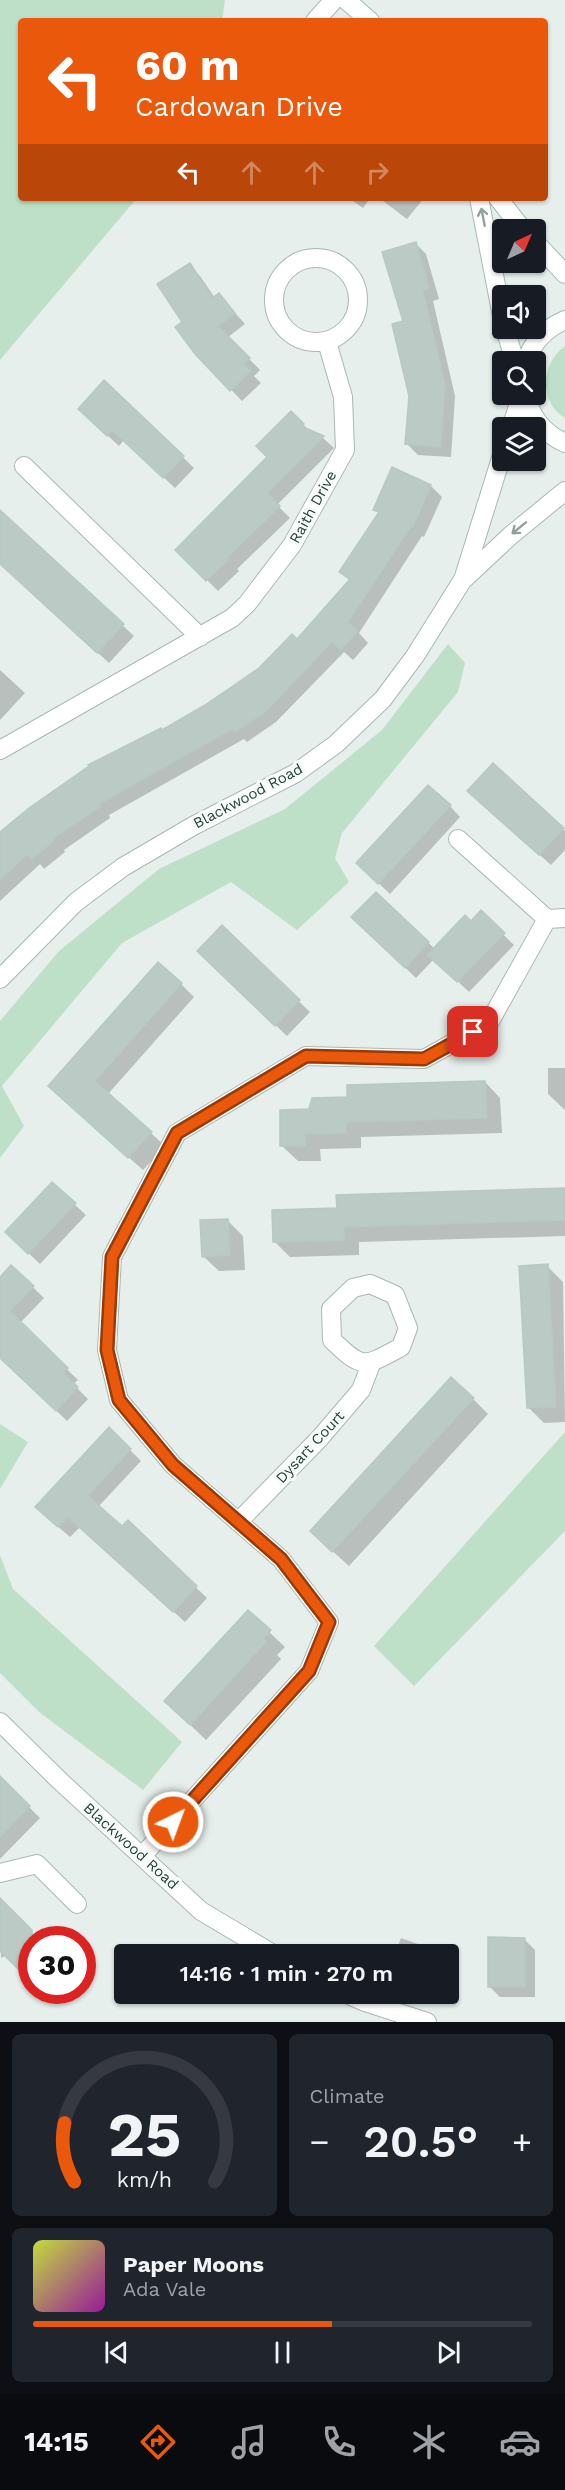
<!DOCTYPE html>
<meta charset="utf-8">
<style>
:root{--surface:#171b24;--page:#20242c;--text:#f1f3f6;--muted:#9ea1a6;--line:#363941;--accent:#ea580c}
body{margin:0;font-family:"Work Sans",sans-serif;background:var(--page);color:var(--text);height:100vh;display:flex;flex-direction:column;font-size:22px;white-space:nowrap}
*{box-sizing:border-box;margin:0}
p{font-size:20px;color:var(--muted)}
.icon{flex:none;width:33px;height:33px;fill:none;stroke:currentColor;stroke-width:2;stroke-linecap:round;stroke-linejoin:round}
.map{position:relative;height:2022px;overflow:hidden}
.details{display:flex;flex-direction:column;gap:12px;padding:12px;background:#0d0f14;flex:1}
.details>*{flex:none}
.top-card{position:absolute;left:18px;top:18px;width:530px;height:183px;border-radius:6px;box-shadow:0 2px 4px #0004;background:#ea580c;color:#fff;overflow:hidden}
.needle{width:39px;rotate:44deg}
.tools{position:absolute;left:492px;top:219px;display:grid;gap:12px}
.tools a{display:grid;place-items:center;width:54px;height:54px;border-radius:6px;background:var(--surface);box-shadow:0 2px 4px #0004;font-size:30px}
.speed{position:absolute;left:18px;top:1926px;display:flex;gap:12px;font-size:30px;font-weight:700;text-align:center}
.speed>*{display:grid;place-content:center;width:78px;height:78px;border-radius:50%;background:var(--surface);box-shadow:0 2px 4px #0004;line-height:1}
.speed .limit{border:9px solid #d22;background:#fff;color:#111}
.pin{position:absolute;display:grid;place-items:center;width:51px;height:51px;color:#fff;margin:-26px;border-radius:12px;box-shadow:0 3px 9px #0006}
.me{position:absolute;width:66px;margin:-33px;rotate:42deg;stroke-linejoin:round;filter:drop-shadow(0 0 4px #0008)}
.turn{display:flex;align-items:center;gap:21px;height:126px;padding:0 18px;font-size:27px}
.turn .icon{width:78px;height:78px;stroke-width:2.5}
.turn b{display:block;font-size:42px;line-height:51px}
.lanes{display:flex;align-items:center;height:57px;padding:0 18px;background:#0003;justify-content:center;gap:30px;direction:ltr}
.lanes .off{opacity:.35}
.big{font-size:45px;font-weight:600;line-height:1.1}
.details .widget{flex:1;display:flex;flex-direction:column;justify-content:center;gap:9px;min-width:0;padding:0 21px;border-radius:9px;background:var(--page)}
.details .dial{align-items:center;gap:0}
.dial svg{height:156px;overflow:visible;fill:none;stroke:var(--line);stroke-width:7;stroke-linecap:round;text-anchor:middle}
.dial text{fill:var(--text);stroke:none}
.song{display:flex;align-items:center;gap:18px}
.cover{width:72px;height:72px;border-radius:9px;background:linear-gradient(135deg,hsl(70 70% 55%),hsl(300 70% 35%))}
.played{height:6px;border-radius:3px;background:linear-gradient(90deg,var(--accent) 60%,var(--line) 60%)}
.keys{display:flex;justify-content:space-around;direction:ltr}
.heat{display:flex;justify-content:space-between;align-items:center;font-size:33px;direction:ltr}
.details .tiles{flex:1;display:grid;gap:12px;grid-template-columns:1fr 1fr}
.widget:last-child{grid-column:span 2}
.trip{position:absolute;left:114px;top:1944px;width:345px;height:60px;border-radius:6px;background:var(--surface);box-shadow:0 2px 4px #0004;font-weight:600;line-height:60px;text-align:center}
.menu{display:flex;height:96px;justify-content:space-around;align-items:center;background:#090b0e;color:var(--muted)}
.menu .icon{width:42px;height:42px}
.menu .selected{color:var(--accent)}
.menu b{font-size:27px;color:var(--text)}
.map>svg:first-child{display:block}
.green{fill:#bfe0c8}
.shadow{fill:#0003}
.building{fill:#bbcac4;stroke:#b8c9c2;stroke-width:1.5}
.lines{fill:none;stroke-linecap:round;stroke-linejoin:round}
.service-casing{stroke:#a8b8b2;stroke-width:20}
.minor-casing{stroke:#a8b8b2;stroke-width:20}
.tertiary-casing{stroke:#a8b8b2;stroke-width:20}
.secondary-casing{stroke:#a4bbb3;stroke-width:20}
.service{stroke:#fff;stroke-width:18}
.minor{stroke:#fff;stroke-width:18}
.tertiary{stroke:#fff;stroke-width:18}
.secondary{stroke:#fff;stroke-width:18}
.oneway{stroke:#92a09c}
.route-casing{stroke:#983908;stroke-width:15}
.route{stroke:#ea580c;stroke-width:10}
.labels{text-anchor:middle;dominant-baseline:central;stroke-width:6;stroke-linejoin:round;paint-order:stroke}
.street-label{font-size:15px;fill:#24423a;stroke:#f7fbf9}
</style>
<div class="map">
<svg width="565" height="2022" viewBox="0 0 565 2022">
<rect width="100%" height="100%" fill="#e6efeb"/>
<path class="green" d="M0 0H225L222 21H21V198H137L0 360Z
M565 346V418C538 402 541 363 565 346Z
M448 644 465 663 458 692 342 833 335 858 349 882 297 930 231 882 122 943 2 1086 24 1126 0 1158V1021L59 951 159 869 285 809 382 730Z
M0 1424 28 1442 0 1489Z
M565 1432V1531L414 1686 374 1646Z
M0 1555 13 1589 182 1742 143 1790 39 1712 0 1673Z"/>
<path class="shadow" d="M349 198H370L363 208Z
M379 198H424L407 219Z
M415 243 426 254 439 299 433 301 455 396 451 457 418 455 407 444Z
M189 265 200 276 215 298 219 295 245 324 228 337 260 370 254 376 261 383 242 401 196 353 184 323Z
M105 382 194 468 175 488 124 440 119 446 91 420Z
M291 413 311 432 323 438 334 448 277 505 290 518 237 569 239 571 218 591 177 550 269 457Z
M431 486 442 497 424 537 422 536 359 633 368 643 353 660 344 652 276 722 247 742 244 739 109 815 110 818 64 850 65 852 44 869 40 864 0 901V838L163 732 206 706 297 641 350 581 341 572 380 514 375 509Z
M0 512 134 636 109 663 0 564Z
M0 670 25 693 0 720Z
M493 765 565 831V850L551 865 480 802Z
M450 806 460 817 390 894 369 874Z
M376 894 435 949 471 923 481 913 514 945 469 992 434 959 416 978 353 917Z
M222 928 310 1012 287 1036 199 951Z
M181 984 194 997 108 1094 165 1146 143 1170 63 1099Z
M548 1068H565V1110L548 1094Z
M485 1082 500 1098 502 1133 361 1137V1148L320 1149 321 1161H298L282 1146 349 1098Z
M52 1184 86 1215 40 1264 18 1243Z
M565 1190V1236L359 1242V1255L290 1257 275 1242 338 1210Z
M228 1221 243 1236 245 1270 219 1271 203 1256Z
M547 1266 563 1282 565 1422 544 1423 529 1408Z
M12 1267 44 1298 20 1323 78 1380 73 1384 88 1399 67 1421 0 1356V1279Z
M473 1399 488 1414 349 1566 327 1546Z
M109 1429 141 1461 98 1507 122 1528 128 1522 207 1598 185 1622 80 1527 70 1537 48 1518Z
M248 1612 285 1647 277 1655 281 1659 206 1740 181 1716Z
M2 1780 40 1818 0 1859V1783Z
M1 1901 39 1940H32L1 1958Z
M401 1938 432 1949 437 1954H395Z
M524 1939 535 1950V1997H500L489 1986Z"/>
<path class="building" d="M416 242 429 288 423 290 445 384 441 447 405 444 409 396 392 324 403 321 382 252Z
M190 263 212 298 219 293 235 313 218 326 250 358 244 364 251 371 230 391 195 354 175 327 182 322 157 284Z
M104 380 184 456 163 478 112 430 107 436 78 409Z
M291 411 304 424 303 427 324 436 267 493 280 506 228 557 229 559 206 581 175 550 267 457 256 446Z
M392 467 431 485 413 527 411 526 348 622 358 631 341 650 332 642 265 712 235 732 232 729 99 804 101 806 54 838 55 840 32 859 28 854 0 879V832L29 808 89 766 88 765 161 728 162 730 205 705 259 668 292 634 297 639 350 579 339 572 379 512 373 510Z
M0 510 124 624 97 653 0 564Z
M493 763 564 828 539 855 467 791Z
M428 785 451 805 378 884 356 863Z
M376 892 429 942 405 968 351 917Z
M481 910 505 933 457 982 427 955 465 915 471 921Z
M222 925 300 1000 275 1026 197 951Z
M158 962 182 983 95 1081 152 1132 128 1158 48 1086Z
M485 1081 487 1118 346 1122V1133L305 1134 306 1146H280V1110L309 1109 312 1098 347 1097V1085Z
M52 1182 76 1203 28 1254 5 1232Z
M565 1188V1220L344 1227V1240L273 1242 272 1210 337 1208 336 1195Z
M228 1219 230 1255 202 1257 200 1220Z
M548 1264 556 1407 527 1408 519 1266Z
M11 1265 34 1286 10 1311 68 1368 63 1373 78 1387 56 1411 0 1358V1277Z
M451 1377 474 1398 332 1552 310 1531Z
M109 1427 131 1449 88 1496 122 1526 128 1520 197 1586 173 1612 68 1517 58 1527 35 1507Z
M248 1610 271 1630 263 1639 266 1642 190 1725 164 1701Z
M0 1776 30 1806 0 1837Z
M0 1898 32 1930V1983L0 1951Z
M488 1937 525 1938V1987H488Z"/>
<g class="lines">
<g class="service-casing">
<path id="service" d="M315 21 334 0
M0 1873 37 1864 77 1904"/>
</g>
<g class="minor-casing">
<path id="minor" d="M274 300a42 42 0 1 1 84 0a42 42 0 1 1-84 0Z
M24 466 200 637
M0 750 232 618 247 604 292 545 345 450 343 397 327 342
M458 839 547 919
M370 1284 395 1295 408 1328 401 1347C364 1367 363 1370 332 1340L331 1309 353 1288Z
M238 1522 319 1439 361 1390 371 1364
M143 1855 309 1671 329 1622 281 1559 173 1465 119 1400 107 1350 112 1257 177 1133 306 1056 424 1059 489 1023 547 919 565 918"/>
</g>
<g class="tertiary-casing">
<path id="tertiary" d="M511 428 522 394
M463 580 502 455
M0 979 76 902 123 867 193 826 296 773 336 744 383 699 415 656 462 581 510 536 565 491
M0 1722 60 1781 201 1911 273 1954
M347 1994 365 2002 427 2022"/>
</g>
<g class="secondary-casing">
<path id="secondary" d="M346 0 370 21
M479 198 502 316
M498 198 523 230
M536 243 565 274
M505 328 515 362
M526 362C532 342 547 328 565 320
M525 394C531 417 543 433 565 443"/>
</g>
<use href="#service" class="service"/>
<use href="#minor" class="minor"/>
<use href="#tertiary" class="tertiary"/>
<use href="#secondary" class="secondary"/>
</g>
<defs><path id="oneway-shaft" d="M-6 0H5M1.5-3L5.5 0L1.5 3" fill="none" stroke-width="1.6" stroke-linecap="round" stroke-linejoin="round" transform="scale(1.5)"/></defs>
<g class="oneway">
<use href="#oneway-shaft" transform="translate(483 217) rotate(-101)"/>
<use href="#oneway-shaft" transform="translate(519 528) rotate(141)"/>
</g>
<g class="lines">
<g class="route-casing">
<path id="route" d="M173 1822 309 1671 329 1622 281 1559 173 1465 119 1400 107 1350 112 1257 177 1133 306 1056 424 1059 473 1032"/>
</g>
<use href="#route" class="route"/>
</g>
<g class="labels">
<g class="street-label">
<text transform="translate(313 507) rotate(-61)">Raith Drive</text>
<text transform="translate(248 796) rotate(-28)">Blackwood Road</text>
<text transform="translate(310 1447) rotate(-47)">Dysart Court</text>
<text transform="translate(131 1846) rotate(42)">Blackwood Road</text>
</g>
</g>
</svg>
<div class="tools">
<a><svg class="needle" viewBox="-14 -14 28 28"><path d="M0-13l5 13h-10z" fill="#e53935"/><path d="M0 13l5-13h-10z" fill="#9ea1a6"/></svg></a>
<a><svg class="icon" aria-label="sound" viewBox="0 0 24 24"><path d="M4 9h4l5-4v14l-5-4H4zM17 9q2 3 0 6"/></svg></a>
<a><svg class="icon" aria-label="search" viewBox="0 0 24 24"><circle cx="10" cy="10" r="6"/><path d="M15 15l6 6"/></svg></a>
<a><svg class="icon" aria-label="layers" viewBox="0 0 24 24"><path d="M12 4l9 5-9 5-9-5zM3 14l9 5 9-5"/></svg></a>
</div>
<div class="speed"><div class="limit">30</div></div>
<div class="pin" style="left:473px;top:1032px;background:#d93025"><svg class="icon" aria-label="arrive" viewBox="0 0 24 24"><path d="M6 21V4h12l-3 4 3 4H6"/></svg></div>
<svg class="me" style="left:173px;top:1822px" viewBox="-20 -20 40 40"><circle r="17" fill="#ea580c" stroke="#fff" stroke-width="3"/><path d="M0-11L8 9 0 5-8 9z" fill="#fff"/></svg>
<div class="trip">14:16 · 1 min · 270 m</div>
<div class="top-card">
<div class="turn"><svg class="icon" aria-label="left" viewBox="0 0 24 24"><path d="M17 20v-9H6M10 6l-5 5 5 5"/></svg><div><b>60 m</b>Cardowan Drive</div></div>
<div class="lanes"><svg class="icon" aria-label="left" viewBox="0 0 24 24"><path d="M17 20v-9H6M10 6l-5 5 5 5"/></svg><svg class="icon off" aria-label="ahead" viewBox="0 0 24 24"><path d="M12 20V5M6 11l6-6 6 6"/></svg><svg class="icon off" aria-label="ahead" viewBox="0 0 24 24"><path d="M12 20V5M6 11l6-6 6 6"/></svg><svg class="icon off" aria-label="right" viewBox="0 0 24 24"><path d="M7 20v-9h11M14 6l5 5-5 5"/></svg></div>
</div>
</div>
<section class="details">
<div class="tiles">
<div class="widget dial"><svg viewBox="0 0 100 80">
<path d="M14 69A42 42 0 1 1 86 69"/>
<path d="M14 69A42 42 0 0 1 9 39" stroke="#ea580c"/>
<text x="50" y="56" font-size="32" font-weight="700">25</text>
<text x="50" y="72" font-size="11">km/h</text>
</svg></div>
<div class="widget"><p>Climate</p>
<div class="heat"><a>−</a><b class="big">20.5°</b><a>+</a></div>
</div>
<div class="widget">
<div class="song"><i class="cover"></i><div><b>Paper Moons</b><p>Ada Vale</p></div></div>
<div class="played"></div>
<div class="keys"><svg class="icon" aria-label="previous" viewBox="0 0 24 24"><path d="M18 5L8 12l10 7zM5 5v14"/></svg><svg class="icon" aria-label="pause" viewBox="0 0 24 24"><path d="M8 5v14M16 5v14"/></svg><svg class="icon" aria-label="next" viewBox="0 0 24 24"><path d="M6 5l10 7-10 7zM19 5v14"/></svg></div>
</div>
</div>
</section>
<nav class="menu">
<b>14:15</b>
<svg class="icon selected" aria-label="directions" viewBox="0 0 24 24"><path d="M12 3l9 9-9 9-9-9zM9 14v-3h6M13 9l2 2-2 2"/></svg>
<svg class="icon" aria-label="music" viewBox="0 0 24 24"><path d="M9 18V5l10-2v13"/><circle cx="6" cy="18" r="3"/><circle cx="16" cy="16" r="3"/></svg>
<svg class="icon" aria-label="phone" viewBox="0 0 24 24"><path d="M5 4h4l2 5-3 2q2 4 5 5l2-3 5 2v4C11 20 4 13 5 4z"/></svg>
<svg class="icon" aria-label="climate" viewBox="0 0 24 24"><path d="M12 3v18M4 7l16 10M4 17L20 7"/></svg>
<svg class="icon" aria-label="car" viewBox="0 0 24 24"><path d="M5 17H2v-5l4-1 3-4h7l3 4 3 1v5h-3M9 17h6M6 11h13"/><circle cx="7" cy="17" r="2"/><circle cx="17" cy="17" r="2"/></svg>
</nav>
